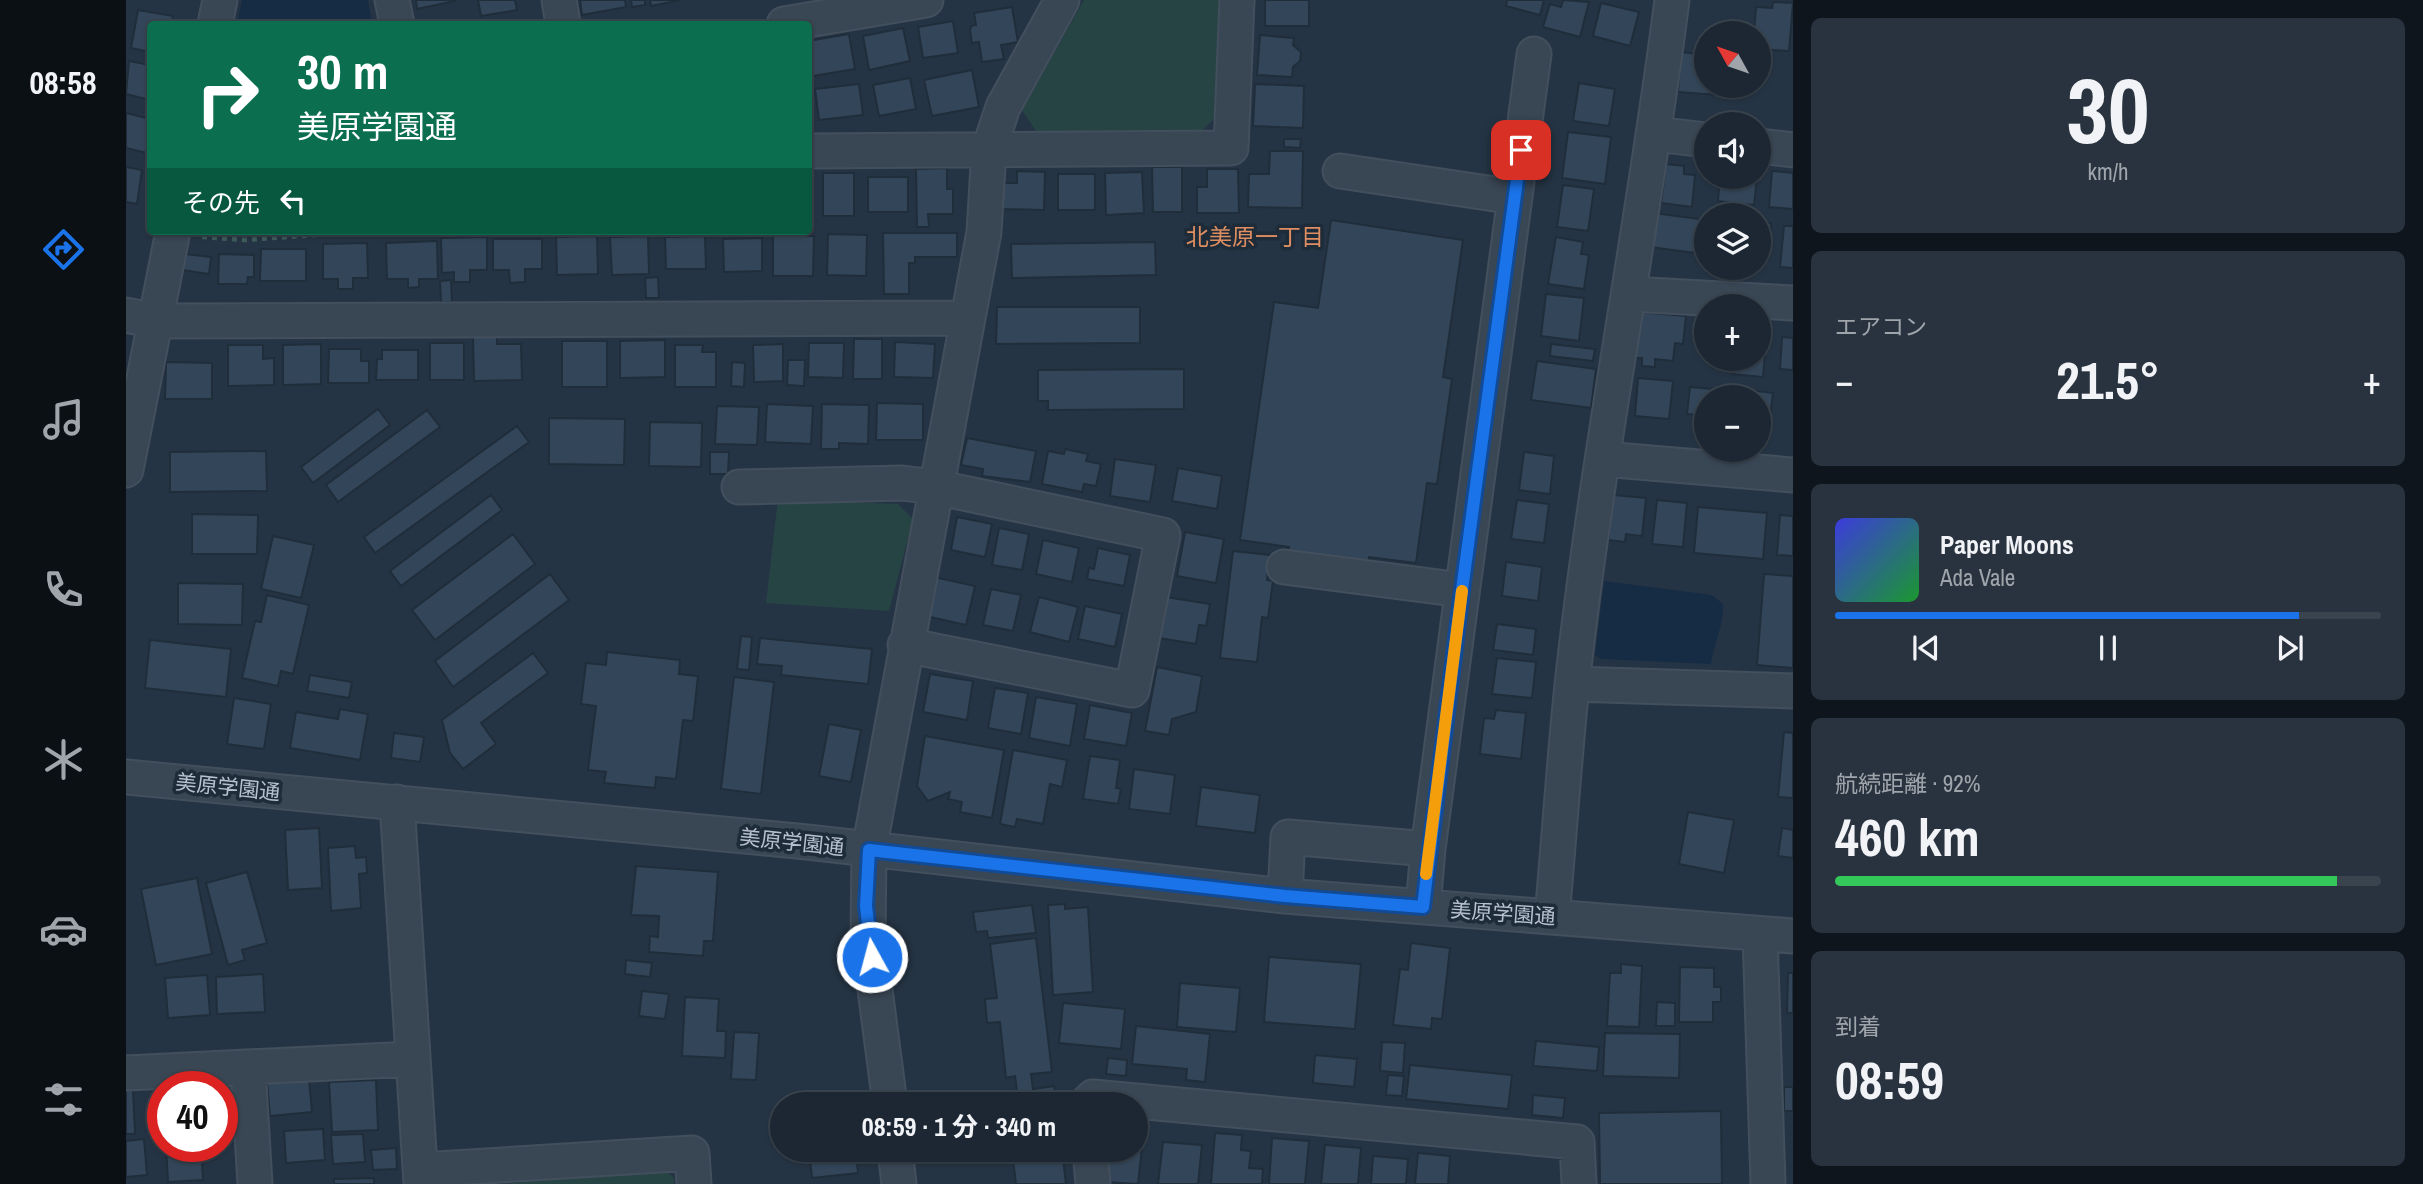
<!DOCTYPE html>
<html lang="ja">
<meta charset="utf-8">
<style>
:root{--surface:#1c2733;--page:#29333f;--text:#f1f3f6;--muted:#a0a5ac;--line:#3a444e;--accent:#1a73e8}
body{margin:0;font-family:"Archivo Narrow","Noto Sans JP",sans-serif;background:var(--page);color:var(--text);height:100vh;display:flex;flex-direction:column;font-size:26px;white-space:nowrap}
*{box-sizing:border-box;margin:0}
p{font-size:23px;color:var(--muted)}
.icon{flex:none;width:38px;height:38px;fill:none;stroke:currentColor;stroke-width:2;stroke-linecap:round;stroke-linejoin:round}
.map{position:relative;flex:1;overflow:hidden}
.details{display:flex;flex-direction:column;gap:18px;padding:18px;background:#0f151c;width:630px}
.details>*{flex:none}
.hud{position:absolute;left:21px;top:21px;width:665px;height:214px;border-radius:7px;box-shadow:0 2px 5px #0004,0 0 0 2px var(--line);background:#0b6e4f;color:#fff;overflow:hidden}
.needle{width:46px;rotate:310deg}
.tools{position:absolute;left:1568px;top:21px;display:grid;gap:14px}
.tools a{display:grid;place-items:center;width:77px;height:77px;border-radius:50%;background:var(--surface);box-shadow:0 2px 5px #0004,0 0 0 2px var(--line);font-size:35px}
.speed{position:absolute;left:21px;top:1071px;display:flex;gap:14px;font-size:35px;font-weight:700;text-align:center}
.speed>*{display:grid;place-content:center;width:91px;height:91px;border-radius:50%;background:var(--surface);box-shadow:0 2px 5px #0004,0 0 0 2px var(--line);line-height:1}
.speed .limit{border:10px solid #d22;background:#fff;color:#111}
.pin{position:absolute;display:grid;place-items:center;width:60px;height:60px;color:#fff;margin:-30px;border-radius:14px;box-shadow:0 4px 10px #0006}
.me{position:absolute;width:77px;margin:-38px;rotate:353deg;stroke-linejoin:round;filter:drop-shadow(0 0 5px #0008)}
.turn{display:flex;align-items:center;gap:24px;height:147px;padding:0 35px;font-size:32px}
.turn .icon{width:91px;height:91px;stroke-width:2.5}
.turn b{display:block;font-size:49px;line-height:60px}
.then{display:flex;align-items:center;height:66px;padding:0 35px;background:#0003;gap:14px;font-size:26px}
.big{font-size:52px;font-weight:700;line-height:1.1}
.details .tile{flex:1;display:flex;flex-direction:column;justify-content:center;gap:10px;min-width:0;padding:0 24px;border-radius:10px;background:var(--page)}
.details .dial{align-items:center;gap:0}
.dial b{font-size:91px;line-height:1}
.song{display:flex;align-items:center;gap:21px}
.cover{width:84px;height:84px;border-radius:10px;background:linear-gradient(135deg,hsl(240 70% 55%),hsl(130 70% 35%))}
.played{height:7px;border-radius:4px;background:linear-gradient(90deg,var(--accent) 85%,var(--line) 85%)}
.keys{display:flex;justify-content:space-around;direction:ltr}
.heat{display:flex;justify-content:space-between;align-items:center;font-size:38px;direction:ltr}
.charge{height:10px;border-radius:5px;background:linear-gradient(90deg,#34c759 92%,var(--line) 0)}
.trip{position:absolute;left:644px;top:1092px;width:378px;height:70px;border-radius:35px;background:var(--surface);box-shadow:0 2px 5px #0004,0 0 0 2px var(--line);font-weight:700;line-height:70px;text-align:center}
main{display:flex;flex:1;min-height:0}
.menu{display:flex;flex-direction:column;width:126px;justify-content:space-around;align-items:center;background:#0b1014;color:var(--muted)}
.menu .icon{width:49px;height:49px}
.menu .active{color:var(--accent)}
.menu b{font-size:32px;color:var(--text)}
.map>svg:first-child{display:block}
.green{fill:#274445}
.water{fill:#162c44}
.building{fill:#334659;stroke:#202d3b;stroke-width:2}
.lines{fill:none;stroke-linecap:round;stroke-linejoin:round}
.minor-casing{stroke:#434f5d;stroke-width:37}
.path{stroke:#405d5d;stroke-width:4.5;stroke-dasharray:5 5;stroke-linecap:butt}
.minor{stroke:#394654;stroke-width:33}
.route-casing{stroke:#114b97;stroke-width:18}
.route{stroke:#1a73e8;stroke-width:12}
.slow{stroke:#f59e0b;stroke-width:12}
.labels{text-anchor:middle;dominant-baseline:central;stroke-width:7;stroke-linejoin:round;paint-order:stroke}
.street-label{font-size:21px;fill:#b7c1cd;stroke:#1e2b39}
.neighbourhood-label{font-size:23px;fill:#de8e61;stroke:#1e2b39}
</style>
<main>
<nav class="menu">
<b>08:58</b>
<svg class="icon active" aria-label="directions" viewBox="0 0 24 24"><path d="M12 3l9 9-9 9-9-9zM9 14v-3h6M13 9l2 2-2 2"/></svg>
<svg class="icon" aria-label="music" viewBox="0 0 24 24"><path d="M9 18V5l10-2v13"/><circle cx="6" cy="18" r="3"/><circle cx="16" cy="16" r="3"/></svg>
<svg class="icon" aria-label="phone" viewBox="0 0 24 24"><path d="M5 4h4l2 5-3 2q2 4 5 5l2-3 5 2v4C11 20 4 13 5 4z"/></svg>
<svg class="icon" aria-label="climate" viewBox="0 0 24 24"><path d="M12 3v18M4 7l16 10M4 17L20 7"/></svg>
<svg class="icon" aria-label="car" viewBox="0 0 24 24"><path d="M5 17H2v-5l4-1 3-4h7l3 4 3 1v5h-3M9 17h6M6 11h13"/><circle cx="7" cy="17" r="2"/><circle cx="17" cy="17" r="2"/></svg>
<svg class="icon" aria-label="filters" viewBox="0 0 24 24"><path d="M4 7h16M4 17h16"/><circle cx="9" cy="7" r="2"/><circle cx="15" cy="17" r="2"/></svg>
</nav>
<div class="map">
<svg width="1667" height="1184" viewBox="0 0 1667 1184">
<rect width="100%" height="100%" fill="#253444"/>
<path class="green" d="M958 0H1093L1088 119 1075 131H910L896 110Z
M652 499 772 504 787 519 763 611 640 603Z
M538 1169 548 1178V1184H376Z"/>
<path class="water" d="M116 0H242L246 24H111Z
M1478 581 1586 595 1597 604C1598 626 1588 642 1585 664L1475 659 1469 655Z"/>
<path class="building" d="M290 0H329V1L291 9Z
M352 0H389L391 10 355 16Z
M454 0H499L500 7 456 15Z
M505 0H519V5L506 7Z
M524 0H555L525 6Z
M1139 0H1183V26H1139Z
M1381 0H1418L1414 15 1380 6Z
M1437 0 1463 2 1454 37 1417 27 1424 4 1435 7Z
M1647 2 1667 3 1663 51 1633 49V33H1628L1630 7 1646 8Z
M1475 3 1513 12 1504 46 1467 36Z
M886 7 892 42 875 45 878 59 856 62 853 42 846 43 844 31 845 26 850 25 848 13Z
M12 10 47 16 46 24H24V52L5 48Z
M827 21 832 53 797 58 792 27Z
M777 28 784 61 743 70 737 36Z
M723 34 729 69 687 76 682 41Z
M1134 35 1168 38 1167 45 1175 52 1174 61 1167 67 1166 77 1131 75Z
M1555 52 1580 55V86H1594L1593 95 1552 92Z
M3 61 24 65V100L0 94Z
M846 70 853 107 806 116 798 80Z
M784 78 790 109 753 116 747 85Z
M1453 83 1489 89 1483 126 1447 121Z
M733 84 737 115 693 120 689 89Z
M1129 84 1178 86 1177 128 1127 126Z
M0 113 24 119 21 153 0 148Z
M1442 132 1485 137 1479 184 1436 178Z
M1158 139H1175L1174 148 1158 147Z
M1144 151H1177L1176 208 1122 207 1123 174H1143Z
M1540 164 1558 166V174L1569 175 1566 207 1535 203Z
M0 167 16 170 11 204 0 202Z
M1026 167H1056V212H1027Z
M821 168V189H827V214H802L803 227H791L790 169Z
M1081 169H1112L1113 213H1071V187H1081Z
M891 171 919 172 918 210 875 209V183H891Z
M1646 171 1667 173V209L1643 207Z
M1016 172 1018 213 980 215 979 173Z
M697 173H728V216H697Z
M932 174H969V210H932Z
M742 177H782V212H742Z
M1594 177H1631L1628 205 1592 201Z
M1437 185 1468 189 1462 231 1431 227Z
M1528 213 1573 219 1569 253 1524 247Z
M1205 220 1337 240 1317 377 1326 379 1311 484 1301 483 1290 563 1243 557 1242 565 1162 553 1163 547 1114 540 1148 302 1192 308Z
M1633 223H1645L1643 259 1635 258 1634 265Z
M1658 226H1667V268L1654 267Z
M757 233H831V257H789V263H783V294H758Z
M702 234 741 235 740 276 701 275Z
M471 236 472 274 431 275 430 237Z
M522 236 523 274 486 275 484 237Z
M579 236 580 269H540L539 237Z
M647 236H688L687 276H647Z
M361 237V270H344V282H328V272L316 273 315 238Z
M1430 237 1457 242 1455 254 1463 255 1458 289 1422 284Z
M636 238V271L598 272 597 239Z
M367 239H416V269H399V282L384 283 383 270H367Z
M311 241 312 279H293V287L282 288V279H261L260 243Z
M1029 242 1030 275 886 278 885 244Z
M241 243 242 278H227V289H212V279H197V244Z
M135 249H180V281H134Z
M59 254 85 257 83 274 56 270Z
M93 254 128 255V277H122L121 284H92Z
M532 277 533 298H520L519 278Z
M325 280 326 302 315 303 314 281Z
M1420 294 1458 298 1453 341 1415 336Z
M871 307H1014V343L870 344Z
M1514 312 1560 316 1557 344 1549 343 1547 361 1529 359V367L1516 366V358H1509Z
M1571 314 1580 315V338L1568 337Z
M1633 333 1641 334 1637 377 1606 374 1607 359H1633Z
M347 337H371V344H395L396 380 348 381Z
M1656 337 1667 338V370L1654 369Z
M728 339H756V379H727Z
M539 340V377L494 378V341Z
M436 341H481V387H436Z
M769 342 809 344 807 378 768 377Z
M304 343H338V380H304Z
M683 343H718L717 378 682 377Z
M195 344V384L157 385V345Z
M657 344V381L628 382 627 345Z
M1425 344 1469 349 1467 361 1424 356Z
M102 345H137V359L148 358V385L102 386Z
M549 345H577L576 352H590V387H549Z
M203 349H235V361H243V383H202Z
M256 350H292V380H250L251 359H256Z
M662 360H679L678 386 661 385Z
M1411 361 1470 369 1465 408 1405 400Z
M40 362 86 363V399H39Z
M606 362 619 363 618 387 605 386Z
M1058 369V409L922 410V401H912V370Z
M1512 378 1547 381 1543 419 1509 416Z
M1592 386 1647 393 1642 431 1633 430V397H1591Z
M1564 387 1586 389 1585 397H1580V416L1561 414Z
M751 403 797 404V440H750Z
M641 404 687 406 685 444 639 442Z
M696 404 743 405 742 444 713 443V449H695Z
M591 406 633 407 631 445 589 444Z
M252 409 264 425 187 483 175 467Z
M301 410 314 427 212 502 200 485Z
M423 418 499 419 498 465 423 464Z
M524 422 576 423 575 467 523 466Z
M391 426 403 442 249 553 238 537Z
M841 438 910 451 904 482 856 476 857 469 835 465Z
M939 449 962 454 960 461 975 464 970 486 958 484 956 492 916 484 922 451 938 454Z
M140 451 141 491 44 492V452Z
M584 452H603L602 474H584Z
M1398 452 1428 456 1424 494 1393 490Z
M989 459 1030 465 1024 502 984 496Z
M1052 468 1096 476 1091 509 1046 501Z
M365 495 376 510 275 586 264 571Z
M1487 495 1520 498 1516 536 1500 534 1499 542 1482 540Z
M1391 500 1423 504 1418 543 1385 539Z
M1531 500 1561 503 1557 547 1526 544Z
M1572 507 1641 513 1637 559 1568 553Z
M66 514 132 515 131 554H66Z
M1654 515 1667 516V556L1651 555Z
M831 517 866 524 859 557 825 550Z
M873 528 903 534 896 570 866 565Z
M1059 532 1098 539 1090 583 1051 576Z
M387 534 409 564 309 640 286 610Z
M147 536 188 545 175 598 135 589Z
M917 540 953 548 946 582 910 574Z
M972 548 1004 555 998 586 961 579 963 568 968 569Z
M1107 551 1144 555 1141 580 1147 581 1142 618 1136 617 1131 662 1094 658Z
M1380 562 1416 567 1412 601 1376 596Z
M424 574 443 600 327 687 309 661Z
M1638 574 1667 576V668L1631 665Z
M808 577 849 586 840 625 800 616Z
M52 583 117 584 116 625 52 624Z
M865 589 895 595 887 631 857 625Z
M141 595 183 605 167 674 155 671 152 686 116 678 129 621 135 622Z
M913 597 952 607 943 642 904 632Z
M1040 597 1084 604 1080 626 1073 625 1070 644 1033 638Z
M959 606 996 614 989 647 952 639Z
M1371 624 1410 629 1407 655 1367 650Z
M615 636 626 637 623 670 611 669Z
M634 638 746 649 742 684 655 675 656 666 631 664Z
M24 640 105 649 100 697 19 688Z
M481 652 554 660 553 674 572 676 567 721 557 720 550 779 530 777 529 788 478 783 480 772 462 770 470 706 455 704 460 663 480 665Z
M407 653 422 673 355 723 370 744 337 769 324 753 316 720Z
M1371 658 1410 662 1406 698 1366 694Z
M1031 667 1076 676 1070 712 1046 719 1043 735 1019 731Z
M804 674 847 681 841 720 797 712Z
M184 675 226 682 223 698 181 691Z
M608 677 648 682 635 794 595 789Z
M869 688 902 693 895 734 862 728Z
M910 697 951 704 944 746 903 738Z
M108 698 145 704 138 749 101 744Z
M964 705 1006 713 1000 746 958 739Z
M214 709 242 714 234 760 164 748 170 712 212 719Z
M1370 710 1400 713 1395 759 1354 754 1358 718 1368 719Z
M703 724 735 730 725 782 693 776Z
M1658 732 1667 733V798L1652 797Z
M268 733 298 737 294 762 265 758Z
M799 736 878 750 866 818 834 812 836 802 822 799 824 792 802 801 791 786Z
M887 750 941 760 936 787 924 784 917 824 891 819 889 827 874 824Z
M964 756 994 760 990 788 995 789 992 804 957 799Z
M1008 769 1049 775 1044 814 1003 809Z
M1075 787 1134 795 1129 833 1070 826Z
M1562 812 1608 820 1598 873 1553 864Z
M193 828 196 888 162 890 159 830Z
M1656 828 1667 830V858L1652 856Z
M229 846 230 858 240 857 241 873 233 874 235 908 205 911 202 848Z
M510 866 592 872 587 941H578L577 956 523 952 524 936 532 937 533 916 505 915Z
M121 872 141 943 116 950 119 960 102 965 80 883Z
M71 878 86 954 30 965 15 889Z
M939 904V909L962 907 967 992 927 995 922 905Z
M906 905 910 933 862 938 861 931 850 932 847 912Z
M910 938 926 1072 905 1074 907 1089 928 1086 930 1104H880L879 1092 891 1091 889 1076 880 1078 874 1022 861 1023 859 999 871 998 864 944Z
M1285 943 1324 948 1316 1019 1306 1018 1305 1029 1267 1025 1274 969 1282 970Z
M1143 957 1235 964 1229 1029 1138 1022Z
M500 960 526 963 524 977 499 974Z
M1495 964 1516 966 1513 1027 1481 1026 1484 973H1495Z
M1554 967 1588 968V987H1595V1002H1587V1022H1553Z
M1662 973H1667V1013H1661Z
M137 974 139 1012 91 1014 90 977Z
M81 975 84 1015 42 1018 39 978Z
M1054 983 1114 988 1110 1032 1051 1027Z
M516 991 543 994 539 1019 513 1016Z
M559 997 593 999 591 1031H600L599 1058 556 1056Z
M1531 1002 1549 1003V1026H1530Z
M937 1003 999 1009 995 1049 933 1043Z
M1010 1026 1084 1034 1079 1082 1060 1080 1061 1069 1006 1064Z
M608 1032 633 1033 630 1080 605 1079Z
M1479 1033 1554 1034 1553 1078 1477 1076Z
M1410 1041 1473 1047 1471 1071 1407 1066Z
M1256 1042 1279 1043 1277 1073 1254 1071Z
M1189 1055 1231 1059 1228 1087 1187 1083Z
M982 1058 1001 1060 1000 1076 980 1074Z
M1284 1065 1386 1075 1382 1109 1280 1099Z
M1262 1075 1278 1076 1276 1096 1260 1095Z
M183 1079 186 1112 144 1116 141 1082Z
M250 1080 252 1130 206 1132 203 1082Z
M1658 1087H1667V1111H1658Z
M0 1089H7L9 1134H0Z
M1407 1095 1439 1098 1437 1118 1406 1115Z
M1595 1111 1596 1184H1474L1473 1113Z
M1010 1128 1018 1129 1012 1184 980 1182 983 1150H1010Z
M197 1129 199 1160 160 1163 158 1131Z
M1089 1133 1116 1135 1115 1150 1125 1151 1123 1168 1137 1169 1136 1184H1085Z
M237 1134 239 1162 207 1164 205 1135Z
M1146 1138 1183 1141 1179 1184H1143Z
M18 1139 21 1175 0 1177V1141Z
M1037 1142 1076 1145 1072 1184H1032Z
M1199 1145 1235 1148 1232 1184H1195Z
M40 1146H75L77 1180 42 1182Z
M270 1148 271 1169 247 1170 245 1150Z
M886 1150H936L940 1184H890Z
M1292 1153 1324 1156 1322 1184H1289Z
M730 1154 732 1173 686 1178 684 1159Z
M1247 1156 1282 1159 1280 1184H1245Z
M248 1178V1184H208V1179Z"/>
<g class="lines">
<g class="minor-casing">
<path id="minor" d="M266 0 271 24
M433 0 437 24
M89 24 94 0
M658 24 800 0
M1529 134 1580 140
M1633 146 1667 150
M682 151 1105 148 1111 0
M1214 171 1389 197
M1504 294 1667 303
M0 315 29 321 841 318
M1477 459 1667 475
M0 470 47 231
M613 487 776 483 809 487 1037 535 1006 690 779 645
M1158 567 1336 590
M1446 684 1667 691
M0 777 681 842 1159 896 1667 936
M271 802 295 1184
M1302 849 1408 54
M1159 896 1162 837 1302 849 1297 907
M1426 917C1433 840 1438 762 1446 685 1471 456 1517 229 1546 0
M1634 934 1642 1184
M122 1067 129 1184
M0 1073 286 1059
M764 1104 742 936 743 850 858 232 863 149 877 107 936 0
M960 1104 967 1097 1451 1142 1453 1184
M769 1150 773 1184
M964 1150 967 1184
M295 1170 566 1153 568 1184"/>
</g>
<path class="path" d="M76 237 119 240 247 231"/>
<use href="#minor" class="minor"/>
</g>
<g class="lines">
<g class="route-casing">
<path id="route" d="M746 957 740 906 743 850 1159 896 1297 907 1336 590 1395 150"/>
</g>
<use href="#route" class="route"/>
<path class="slow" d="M1300 874 1336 591"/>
</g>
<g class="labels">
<g class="street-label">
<text transform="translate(102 787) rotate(6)">美原学園通</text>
<text transform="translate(666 842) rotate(6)">美原学園通</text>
<text transform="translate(1377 913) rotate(4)">美原学園通</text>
</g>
<g class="neighbourhood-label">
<text x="1129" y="236">北美原一丁目</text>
</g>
</g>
</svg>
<div class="tools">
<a><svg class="needle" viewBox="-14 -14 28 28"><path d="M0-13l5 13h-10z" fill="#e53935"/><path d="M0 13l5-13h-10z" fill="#a0a5ac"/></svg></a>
<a><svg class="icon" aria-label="sound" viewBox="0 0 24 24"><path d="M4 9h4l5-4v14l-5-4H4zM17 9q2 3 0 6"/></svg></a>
<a><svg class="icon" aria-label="layers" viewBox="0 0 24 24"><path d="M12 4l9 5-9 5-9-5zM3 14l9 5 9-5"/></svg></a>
<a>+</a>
<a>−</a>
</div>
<div class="speed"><div class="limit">40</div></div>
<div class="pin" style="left:1395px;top:150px;background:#d93025"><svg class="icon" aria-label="arrive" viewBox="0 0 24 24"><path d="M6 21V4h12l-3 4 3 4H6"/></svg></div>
<svg class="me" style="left:746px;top:957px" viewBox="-20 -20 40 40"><circle r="17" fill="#1a73e8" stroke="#fff" stroke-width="3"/><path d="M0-11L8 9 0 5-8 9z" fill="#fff"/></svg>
<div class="trip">08:59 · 1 分 · 340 m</div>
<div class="hud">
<div class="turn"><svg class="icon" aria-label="right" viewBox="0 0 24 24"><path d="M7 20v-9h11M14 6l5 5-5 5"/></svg><div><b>30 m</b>美原学園通</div></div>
<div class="then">その先<svg class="icon" aria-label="left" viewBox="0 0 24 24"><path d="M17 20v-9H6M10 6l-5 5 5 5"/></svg></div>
</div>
</div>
<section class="details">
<div class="tile dial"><b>30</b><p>km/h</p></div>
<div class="tile"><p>エアコン</p>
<div class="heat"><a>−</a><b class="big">21.5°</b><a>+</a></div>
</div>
<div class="tile">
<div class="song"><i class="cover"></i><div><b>Paper Moons</b><p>Ada Vale</p></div></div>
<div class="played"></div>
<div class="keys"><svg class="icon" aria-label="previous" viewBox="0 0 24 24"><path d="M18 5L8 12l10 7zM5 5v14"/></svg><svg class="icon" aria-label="pause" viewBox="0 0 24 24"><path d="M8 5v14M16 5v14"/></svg><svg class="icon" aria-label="next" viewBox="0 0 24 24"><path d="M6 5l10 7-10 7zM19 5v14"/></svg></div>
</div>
<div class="tile"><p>航続距離 · 92%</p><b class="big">460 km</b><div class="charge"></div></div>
<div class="tile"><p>到着</p><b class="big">08:59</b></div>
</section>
</main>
